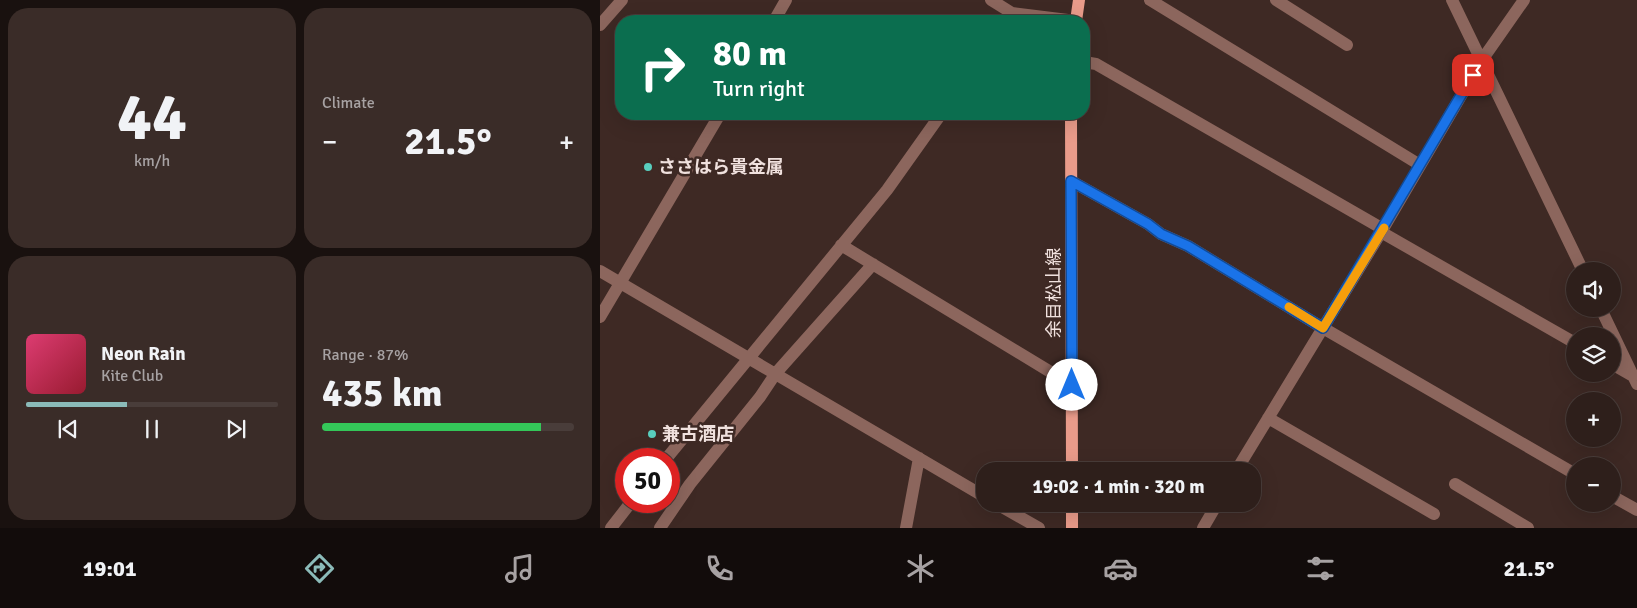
<!DOCTYPE html>
<meta charset="utf-8">
<style>
:root{--surface:#2e1f1b;--page:#3a2c28;--text:#f1f3f6;--muted:#a7a2a3;--line:#493d3a;--accent:#8bbbb9}
body{margin:0;font-family:Signika,"Noto Sans JP",sans-serif;background:var(--page);color:var(--text);height:100vh;display:flex;flex-direction:column;font-size:19px;white-space:nowrap}
*{box-sizing:border-box;margin:0}
p{font-size:16px;color:var(--muted)}
.icon{flex:none;width:28px;height:28px;fill:none;stroke:currentColor;stroke-width:2;stroke-linecap:round;stroke-linejoin:round}
.map{position:relative;flex:1;overflow:hidden}
.details{display:flex;flex-direction:column;gap:8px;padding:8px;background:#19110f;width:600px}
.details>*{flex:none}
.banner{position:absolute;left:15px;top:15px;width:475px;height:105px;border-radius:20px;box-shadow:0 5px 20px #0002,0 0 0 1px var(--line);background:#0b6e4f;color:#fff;overflow:hidden}
.buttons{position:absolute;left:966px;top:262px;display:grid;gap:10px}
.buttons a{display:grid;place-items:center;width:55px;height:55px;border-radius:50%;background:var(--surface);box-shadow:0 5px 20px #0002,0 0 0 1px var(--line);font-size:25px}
.speed{position:absolute;left:15px;top:448px;display:flex;gap:10px;font-size:25px;font-weight:700;text-align:center}
.speed>*{display:grid;place-content:center;width:65px;height:65px;border-radius:50%;background:var(--surface);box-shadow:0 5px 20px #0002,0 0 0 1px var(--line);line-height:1}
.speed .limit{border:8px solid #d22;background:#fff;color:#111}
.pin{position:absolute;display:grid;place-items:center;width:42px;height:42px;color:#fff;margin:-21px;border-radius:10px;box-shadow:0 2px 8px #0006}
.me{position:absolute;width:55px;margin:-28px;rotate:0deg;stroke-linejoin:round;filter:drop-shadow(0 0 4px #0008)}
.turn{display:flex;align-items:center;gap:18px;height:105px;padding:0 15px;font-size:22px}
.turn .icon{width:65px;height:65px;stroke-width:2.5}
.turn b{display:block;font-size:35px;line-height:42px}
.big{font-size:38px;font-weight:800;line-height:1.1}
.details .widget{flex:1;display:flex;flex-direction:column;justify-content:center;gap:8px;min-width:0;padding:0 18px;border-radius:20px;background:var(--page)}
.details .dial{align-items:center;gap:0}
.dial b{font-size:65px;line-height:1}
.song{display:flex;align-items:center;gap:15px}
.cover{width:60px;height:60px;border-radius:8px;background:linear-gradient(135deg,hsl(340 70% 55%),hsl(350 70% 35%))}
.played{height:5px;border-radius:2px;background:linear-gradient(90deg,var(--accent) 40%,var(--line) 40%)}
.keys{display:flex;justify-content:space-around;direction:ltr}
.heat{display:flex;justify-content:space-between;align-items:center;font-size:28px;direction:ltr}
.charge{height:8px;border-radius:4px;background:linear-gradient(90deg,#34c759 87%,var(--line) 0)}
.details .tiles{flex:1;display:grid;gap:8px;grid-template-columns:repeat(2,1fr)}
.trip{position:absolute;left:376px;top:462px;width:285px;height:50px;border-radius:20px;background:var(--surface);box-shadow:0 5px 20px #0002,0 0 0 1px var(--line);font-weight:800;line-height:50px;text-align:center}
.menu{display:flex;height:80px;justify-content:space-around;align-items:center;background:#120c0b;color:var(--muted)}
.menu .icon{width:35px;height:35px}
.menu .active{color:var(--accent)}
.menu b{font-size:22px;color:var(--text)}
main{display:flex;flex:1;min-height:0}
.map>svg:first-child{display:block}
.lines{fill:none;stroke-linecap:round;stroke-linejoin:round}
.minor{stroke:#8c665d;stroke-width:12}
.major{stroke:#e99b8a;stroke-width:12}
.route-casing{stroke:#114b97;stroke-width:12}
.route{stroke:#1a73e8;stroke-width:9}
.slow{stroke:#f59e0b;stroke-width:9}
.poi-dot{fill:#59cebe;stroke:#3e2924;stroke-width:2}
.labels{text-anchor:middle;dominant-baseline:central;stroke-width:5;stroke-linejoin:round;paint-order:stroke}
.poi-label{font-size:18px;font-weight:bold;fill:#f0e1de;stroke:#3e2924;text-anchor:start}
.street-label{font-size:18px;fill:#f0e1de;stroke:#3e2924}
</style>
<main>
<section class="details">
<div class="tiles">
<div class="widget dial"><b>44</b><p>km/h</p></div>
<div class="widget"><p>Climate</p>
<div class="heat"><a>−</a><b class="big">21.5°</b><a>+</a></div>
</div>
<div class="widget">
<div class="song"><i class="cover"></i><div><b>Neon Rain</b><p>Kite Club</p></div></div>
<div class="played"></div>
<div class="keys"><svg class="icon" aria-label="previous" viewBox="0 0 24 24"><path d="M18 5L8 12l10 7zM5 5v14"/></svg><svg class="icon" aria-label="pause" viewBox="0 0 24 24"><path d="M8 5v14M16 5v14"/></svg><svg class="icon" aria-label="next" viewBox="0 0 24 24"><path d="M6 5l10 7-10 7zM19 5v14"/></svg></div>
</div>
<div class="widget"><p>Range · 87%</p><b class="big">435 km</b><div class="charge"></div></div>
</div>
</section>
<div class="map">
<svg width="1037" height="528" viewBox="0 0 1037 528">
<rect width="100%" height="100%" fill="#3e2924"/>
<g class="lines">
<path class="minor" d="M391 0 412 13
M550 0 820 165
M676 0 747 45
M852 0 983 271
M174 21 186 0
M406 21 412 13 476 21
M0 25 22 0
M484 62 496 64 783 229
M471 181 548 224 561 234 588 246 723 328 975 474
M781 232 975 343
M241 245 472 385
M0 271 385 497
M1001 309 1037 384
M0 317 120 114
M1012 364 1033 376
M668 418 834 514
M66 459 287 190 341 114
M636 471 783 229 882 60 924 0
M855 484 928 528
M1012 496 1037 510
M397 504 439 528
M11 528 32 501
M60 528 90 484 160 397 176 373 273 264
M306 528 319 458
M603 528 617 504"/>
<path class="major" d="M476 21 479 0
M471 114 472 471
M472 504V528"/>
</g>
<g class="lines">
<g class="route-casing">
<path id="route" d="M472 385 471 181 548 224 561 234 588 246 723 328 873 75"/>
</g>
<use href="#route" class="route"/>
<path class="slow" d="M689 307 723 328 784 228"/>
</g>
<g class="poi-dot">
<circle cx="48" cy="167" r="5"/>
<circle cx="52" cy="434" r="5"/>
</g>
<g class="labels">
<g class="poi-label">
<text x="58" y="167">ささはら貴金属</text>
<text x="62" y="434">兼古酒店</text>
</g>
<g class="street-label">
<text transform="translate(454 293) rotate(-90)">余目松山線</text>
</g>
</g>
</svg>
<div class="buttons">
<a><svg class="icon" aria-label="sound" viewBox="0 0 24 24"><path d="M4 9h4l5-4v14l-5-4H4zM17 9q2 3 0 6"/></svg></a>
<a><svg class="icon" aria-label="layers" viewBox="0 0 24 24"><path d="M12 4l9 5-9 5-9-5zM3 14l9 5 9-5"/></svg></a>
<a>+</a>
<a>−</a>
</div>
<div class="speed"><div class="limit">50</div></div>
<div class="pin" style="left:873px;top:75px;background:#d93025"><svg class="icon" aria-label="arrive" viewBox="0 0 24 24"><path d="M6 21V4h12l-3 4 3 4H6"/></svg></div>
<svg class="me" style="left:472px;top:385px" viewBox="-20 -20 40 40"><circle r="19" fill="#fff"/><path d="M0-13L10 11 0 6-10 11z" fill="#1a73e8"/></svg>
<div class="trip">19:02 · 1 min · 320 m</div>
<div class="banner">
<div class="turn"><svg class="icon" aria-label="right" viewBox="0 0 24 24"><path d="M7 20v-9h11M14 6l5 5-5 5"/></svg><div><b>80 m</b>Turn right</div></div>
</div>
</div>
</main>
<nav class="menu">
<b>19:01</b>
<svg class="icon active" aria-label="directions" viewBox="0 0 24 24"><path d="M12 3l9 9-9 9-9-9zM9 14v-3h6M13 9l2 2-2 2"/></svg>
<svg class="icon" aria-label="music" viewBox="0 0 24 24"><path d="M9 18V5l10-2v13"/><circle cx="6" cy="18" r="3"/><circle cx="16" cy="16" r="3"/></svg>
<svg class="icon" aria-label="phone" viewBox="0 0 24 24"><path d="M5 4h4l2 5-3 2q2 4 5 5l2-3 5 2v4C11 20 4 13 5 4z"/></svg>
<svg class="icon" aria-label="climate" viewBox="0 0 24 24"><path d="M12 3v18M4 7l16 10M4 17L20 7"/></svg>
<svg class="icon" aria-label="car" viewBox="0 0 24 24"><path d="M5 17H2v-5l4-1 3-4h7l3 4 3 1v5h-3M9 17h6M6 11h13"/><circle cx="7" cy="17" r="2"/><circle cx="17" cy="17" r="2"/></svg>
<svg class="icon" aria-label="filters" viewBox="0 0 24 24"><path d="M4 7h16M4 17h16"/><circle cx="9" cy="7" r="2"/><circle cx="15" cy="17" r="2"/></svg>
<b>21.5°</b>
</nav>
